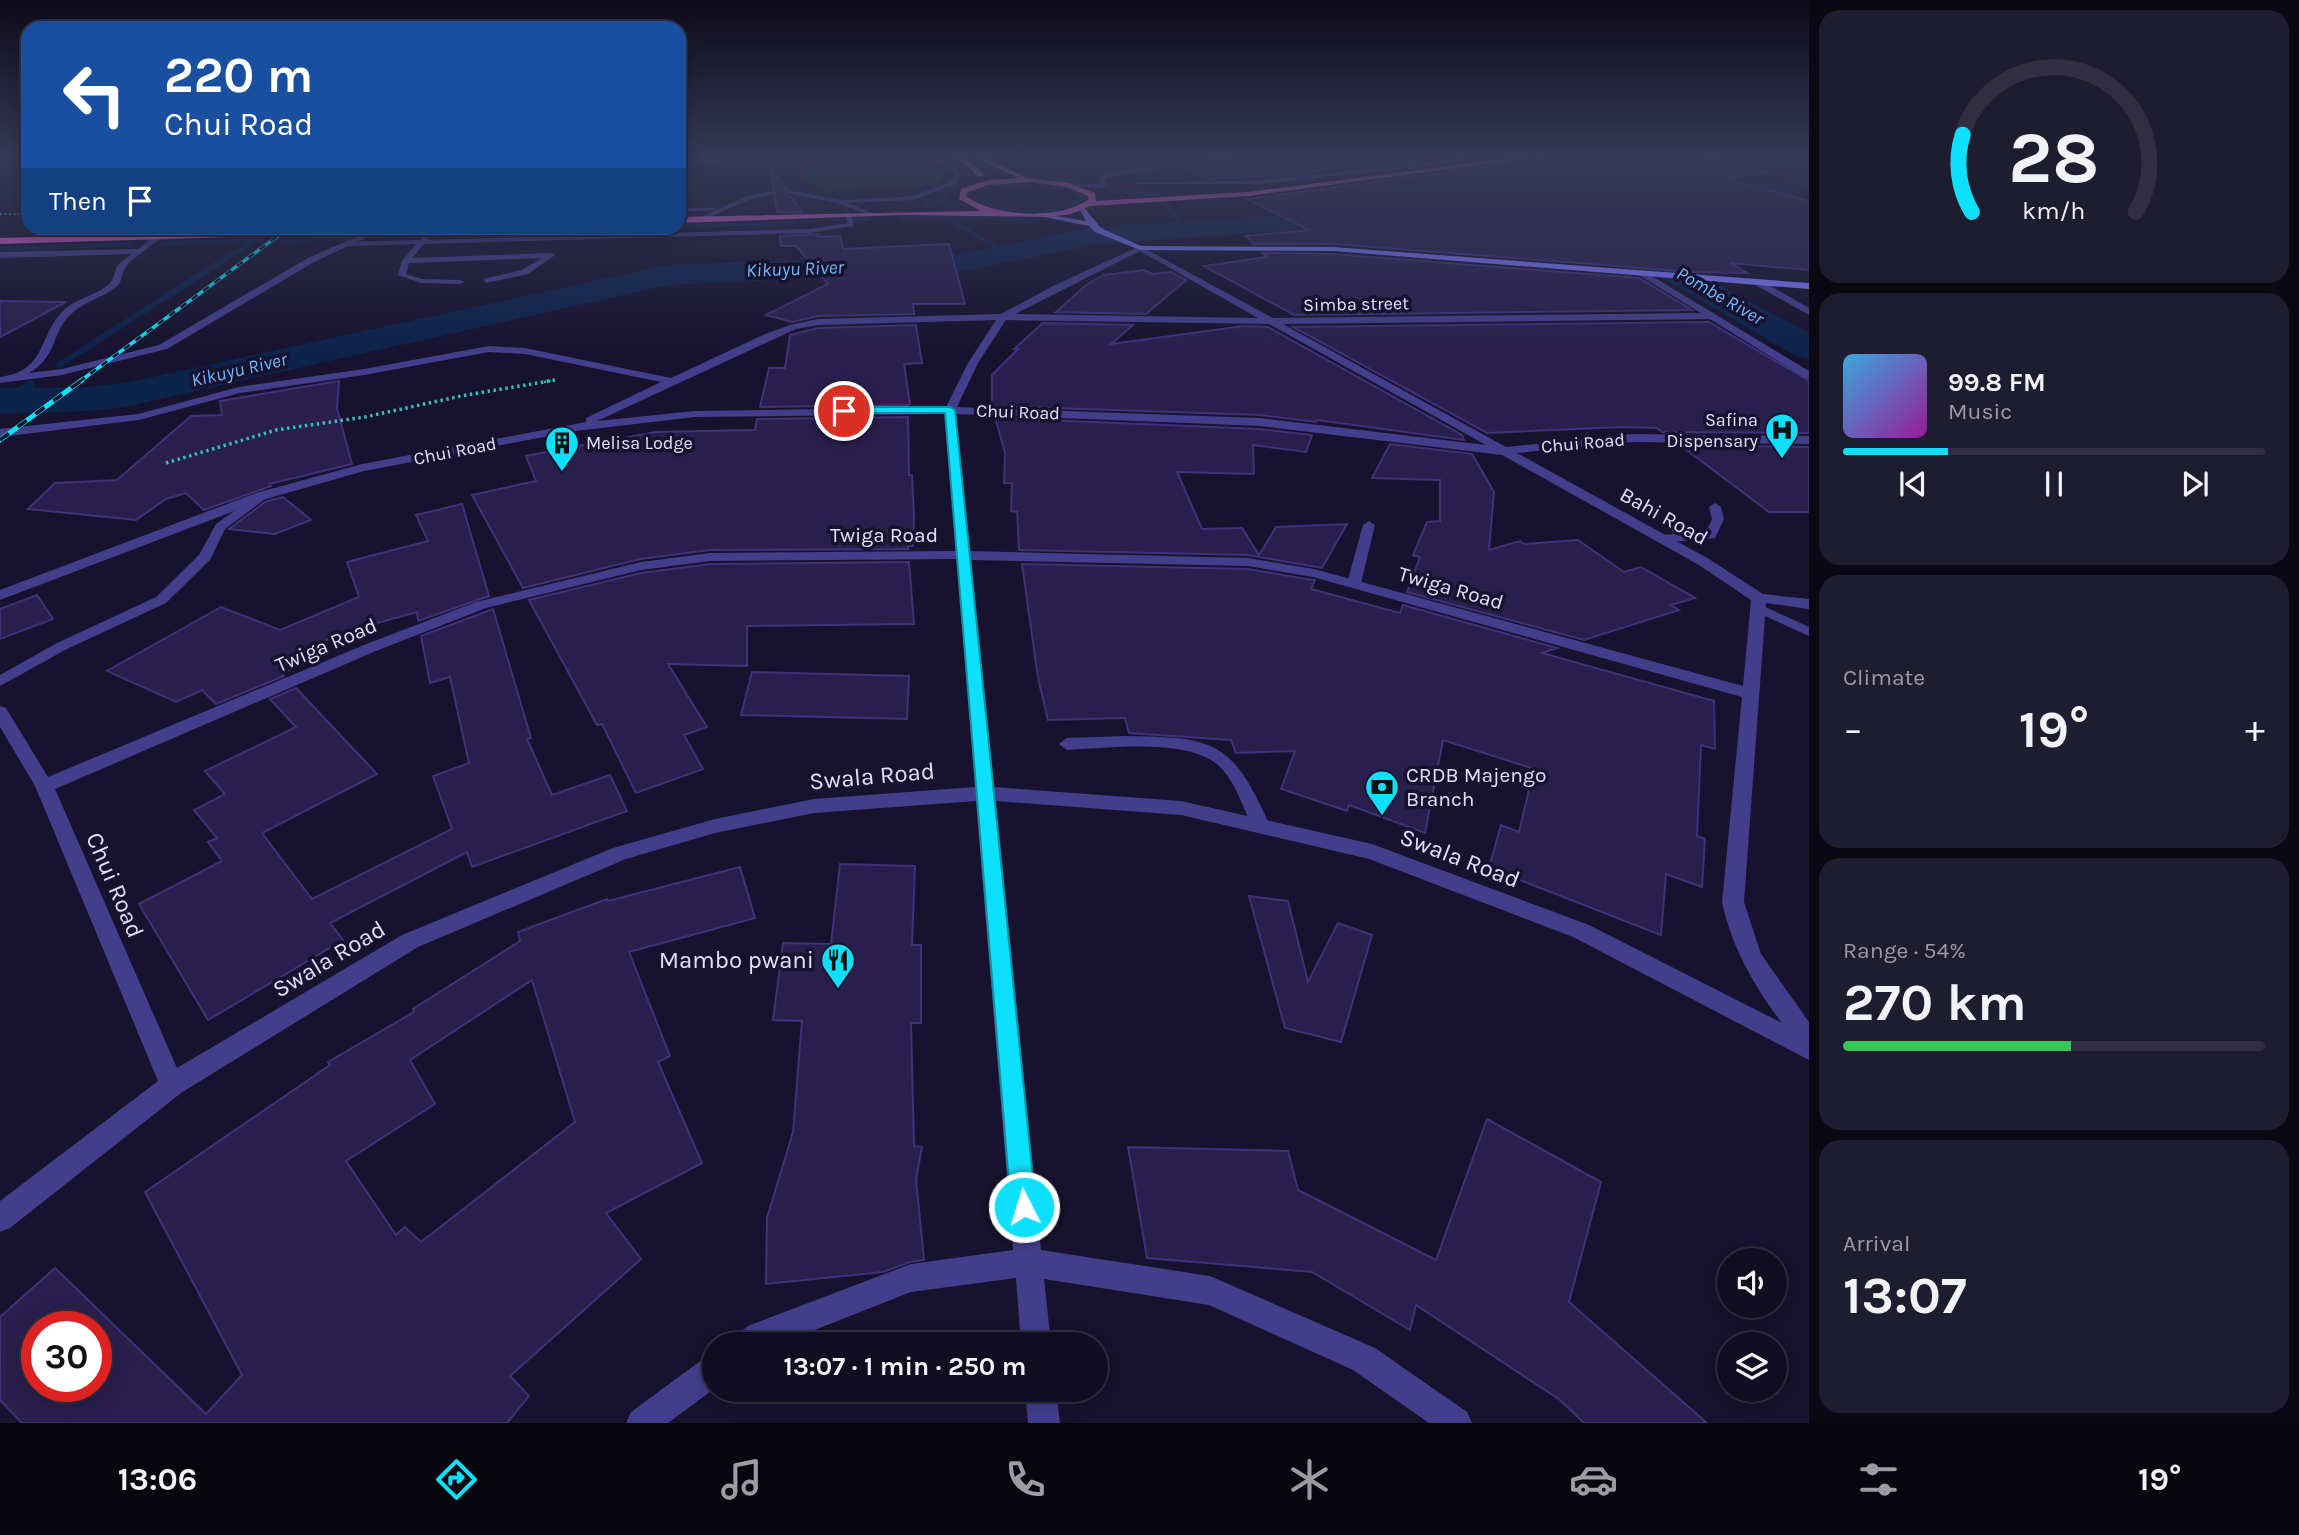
<!DOCTYPE html>
<meta charset="utf-8">
<style>
:root{--surface:#110e22;--page:#1e1c2f;--text:#f1f3f6;--muted:#9c9ca5;--line:#302e40;--accent:#0ee0fb}
body{margin:0;font-family:Karla,sans-serif;background:var(--page);color:var(--text);height:100vh;display:flex;flex-direction:column;font-size:26px;white-space:nowrap}
*{box-sizing:border-box;margin:0}
p{font-size:23px;color:var(--muted)}
.icon{flex:none;width:38px;height:38px;fill:none;stroke:currentColor;stroke-width:2;stroke-linecap:round;stroke-linejoin:round}
.map{position:relative;flex:1;overflow:hidden}
.side{display:flex;flex-direction:column;gap:10px;padding:10px;background:#090813;width:490px}
.side>*{flex:none}
.hud{position:absolute;left:21px;top:21px;width:665px;height:214px;border-radius:21px;box-shadow:0 4px 18px #0003,0 0 0 2px var(--line);background:#1a4fa0;color:#fff;overflow:hidden}
.buttons{position:absolute;left:1717px;top:1248px;display:grid;gap:14px}
.buttons a{display:grid;place-items:center;width:70px;height:70px;border-radius:50%;background:var(--surface);box-shadow:0 4px 18px #0003,0 0 0 2px var(--line);font-size:35px}
.speed{position:absolute;left:21px;top:1311px;display:flex;gap:14px;font-size:35px;font-weight:700;text-align:center}
.speed>*{display:grid;place-content:center;width:91px;height:91px;border-radius:50%;background:var(--surface);box-shadow:0 4px 18px #0003,0 0 0 2px var(--line);line-height:1}
.speed .limit{border:10px solid #d22;background:#fff;color:#111}
.pin{position:absolute;display:grid;place-items:center;width:60px;height:60px;color:#fff;margin:-30px;border:4px solid #fff;border-radius:50%;box-shadow:0 2px 7px #0007}
.me{position:absolute;width:77px;margin:-38px;rotate:355deg;stroke-linejoin:round;filter:drop-shadow(0 0 5px #0008)}
.turn{display:flex;align-items:center;gap:24px;height:147px;padding:0 28px;font-size:32px}
.turn .icon{width:91px;height:91px;stroke-width:2.5}
.turn b{display:block;font-size:49px;line-height:60px}
.then{display:flex;align-items:center;height:66px;padding:0 28px;background:#0003;gap:14px;font-size:26px}
.big{font-size:52px;font-weight:700;line-height:1.1}
.side .card{flex:1;display:flex;flex-direction:column;justify-content:center;gap:10px;min-width:0;padding:0 24px;border-radius:21px;background:var(--page)}
.side .dial{align-items:center;gap:0}
.dial svg{height:182px;overflow:visible;fill:none;stroke:var(--line);stroke-width:7;stroke-linecap:round;text-anchor:middle}
.dial text{fill:var(--text);stroke:none}
.song{display:flex;align-items:center;gap:21px}
.cover{width:84px;height:84px;border-radius:10px;background:linear-gradient(135deg,hsl(200 70% 55%),hsl(300 70% 35%))}
.played{height:7px;border-radius:4px;background:linear-gradient(90deg,var(--accent) 25%,var(--line) 25%)}
.keys{display:flex;justify-content:space-around;direction:ltr}
.heat{display:flex;justify-content:space-between;align-items:center;font-size:38px;direction:ltr}
.charge{height:10px;border-radius:5px;background:linear-gradient(90deg,#34c759 54%,var(--line) 0)}
.trip{position:absolute;left:702px;top:1332px;width:406px;height:70px;border-radius:35px;background:var(--surface);box-shadow:0 4px 18px #0003,0 0 0 2px var(--line);font-weight:700;line-height:70px;text-align:center}
.tabs{display:flex;height:112px;justify-content:space-around;align-items:center;background:#07060e;color:var(--muted)}
.tabs .icon{width:49px;height:49px}
.tabs .active{color:var(--accent)}
.tabs b{font-size:32px;color:var(--text)}
main{display:flex;flex:1;min-height:0}
.map>svg:first-child{display:block}
.green{fill:#153736}
.lines{fill:none;stroke-linecap:round;stroke-linejoin:round}
.stream-far2{stroke:#0c234c;stroke-width:4.5}
.stream-far1{stroke:#0c234c;stroke-width:6}
.stream{stroke:#0c234c;stroke-width:8}
.river{fill:#0c234c;fill-rule:evenodd}
.building{fill:#291f4d;stroke:#403179;stroke-width:2;fill-rule:evenodd}
.path-far2{stroke:#33beb7;stroke-width:2;stroke-dasharray:2 2.5;stroke-linecap:butt}
.path-far1{stroke:#33beb7;stroke-width:2.5;stroke-dasharray:2 2.5;stroke-linecap:butt}
.path{stroke:#33beb7;stroke-width:3.5;stroke-dasharray:2.5 3.5;stroke-linecap:butt}
.service{fill:#423e8b;fill-rule:evenodd}
.minor{fill:#423e8b;fill-rule:evenodd}
.secondary{fill:#7c77fd;fill-rule:evenodd}
.trunk{fill:#e262d2;fill-rule:evenodd}
.rail-far1-casing{stroke:#0ee0fb;stroke-width:3.5}
.rail-casing{stroke:#0ee0fb;stroke-width:5}
.rail-far1{stroke:#17122d;stroke-width:2.5;stroke-dasharray:7;stroke-linecap:butt}
.rail{stroke:#17122d;stroke-width:3.5;stroke-dasharray:11;stroke-linecap:butt}
.route{fill:#0ee0fb;stroke:#0992a3;stroke-width:2}
.labels{text-anchor:middle;dominant-baseline:central;stroke-width:7;stroke-linejoin:round;paint-order:stroke}
.far-street-label{font-size:18px;fill:#e2defe;stroke:#17122d}
.far-poi-label{font-size:18px;fill:#e2defe;stroke:#17122d;text-anchor:end}
.far-water-label{font-size:19px;font-style:italic;fill:#6eb9fd;stroke:#17122d}
.street-label{font-size:21px;fill:#e2defe;stroke:#17122d}
.poi-label{font-size:21px;fill:#e2defe;stroke:#17122d;text-anchor:start}
.near-street-label{font-size:24px;fill:#e2defe;stroke:#17122d}
.near-poi-label{font-size:24px;fill:#e2defe;stroke:#17122d;text-anchor:end}
</style>
<main>
<div class="map">
<svg width="1809" height="1423" viewBox="0 0 1809 1423">
<rect width="100%" height="100%" fill="#17122d"/>
<path class="green" d="M905 155H912L946 170 944 177 936 184 826 192 789 170Z"/>
<g class="lines">
<path class="stream-far2" d="M988 155 1020 173 1085 183
M1040 182 1070 188 1083 198C1056 219 1003 217 976 196L986 187Z
M1103 188 1162 195
M1166 204 1185 228
M926 206 947 198V193L967 175 962 168 934 155
M903 218 985 217 1031 221
M945 218 1010 254
M855 220 869 219
M679 226 792 223
M59 228H89
M590 230 639 228
M458 234 544 231
M385 237H407
M281 240 356 238
M163 243 262 241
M0 249 130 244
M234 254 254 241"/>
<path class="stream-far1" d="M1007 252 1010 254
M59 365 236 252"/>
<path class="stream" d="M6 401 31 384"/>
<path class="river" d="M1809 174V190L1771 198 1680 205 1671 203 1667 197 1671 191 1680 189 1771 182Z
M1630 205 1640 207 1644 213 1632 226C1646 250 1776 315 1809 333V359L1796 356 1640 265 1614 246 1603 224 1620 207Z
M1383 209 1393 211 1397 217 1393 223 1093 245 958 272 668 285 125 407 90 411 0 414V388L90 387 125 383 668 265 958 254 1093 227Z"/>
</g>
<path class="building" d="M1247 155H1273V159L1312 155H1458L1260 177 1207 179 1184 167Z
M1671 155H1693L1741 169 1746 166 1768 172 1727 179 1809 201V270L1730 263 1747 273 1693 272 1333 244H1254L1246 236 1310 230 1247 199 1545 159 1546 166 1597 159 1643 171 1669 167Z
M770 167 786 189 784 195 791 197 802 212H777Z
M818 234 820 237 840 236 843 249 949 244 965 304H913L914 314 818 316 792 322 766 315 828 284 796 246H781L780 236Z
M1263 253 1333 254 1639 278 1692 310 1294 315 1204 266 1267 257Z
M1144 270 1152 274 1171 272 1186 280 1146 314 1056 312 1086 285 1104 275Z
M0 301 66 302 0 337Z
M1709 322 1809 381V433L1662 432 1657 428 1622 427 1487 433 1293 327Z
M1043 323 1133 325 1111 344 1244 326 1268 327 1462 435 1464 440 1317 420 1316 422 1260 415 992 406V375L1018 349H1014Z
M916 325 922 363 904 364 910 404 908 405 760 407 769 368H785L790 335 818 328Z
M339 381 337 408 352 464 269 484 271 486 204 510 186 493 166 499 136 520 28 509 55 483 117 480 191 416 222 415 220 401Z
M908 417 909 475H912L914 517 913 546H908V549L710 550 640 559 523 588 472 495 536 481 526 456 578 446 656 432 755 430 757 419Z
M995 418 1260 429 1312 435 1306 452 1253 445 1254 474 1177 472 1202 529 1242 528 1259 555 1276 527 1347 524 1322 568 1248 555 1019 550 1017 512 1011 511 1012 483H1004L1005 452Z
M1390 444 1472 454 1494 492 1489 550 1520 541 1524 544 1578 540 1624 572 1641 567 1695 598 1671 605 1679 610 1584 640 1407 592 1420 557 1413 555 1427 522 1440 521V480L1372 478Z
M1680 445 1809 447V512H1769Z
M283 497 311 520 275 534 229 529 265 502Z
M462 504 489 596 418 621 417 612 345 632 281 660 291 669 282 673 284 676 216 704 202 690 176 702 107 671 221 607 280 630 359 597 347 562 428 541 416 515Z
M909 562 914 624 747 626V666L668 664 707 727 684 735 703 769 636 793 602 724 597 725 529 600 641 573 710 564Z
M1022 564 1248 569 1312 580H1315L1311 589 1400 613 1403 605 1557 648 1542 653 1714 701 1715 749 1701 745 1697 836 1705 839 1702 887 1666 874 1661 935 1489 868 1501 825 1519 832 1534 769 1443 740 1425 833 1349 805 1347 811 1281 789 1295 751 1236 753 1231 740 1129 733 1125 718 1048 720 1038 678Z
M37 595 53 619 0 639V609Z
M493 609 531 738 527 739 552 795 610 775 627 811 472 867 467 852 330 923 343 940 208 1020 139 904 222 861 208 842 217 838 194 810 225 794 205 771 296 727 270 699 296 688 377 774 262 833 312 899 452 829 433 776 469 763 450 677 430 683 421 636Z
M752 672 909 676 907 719 741 715Z
M840 864 915 866 912 945H921V1023H911L914 1146 922 1147 916 1179 924 1260 910 1262 883 1272 766 1284 767 1218 793 1132 802 1021 773 1020 783 943 831 944Z
M740 867 755 918 629 952 670 1056 658 1062 702 1163 606 1213 641 1259 510 1376 529 1396 507 1423H22L0 1400V1317L55 1268 206 1414 242 1375 145 1192 330 1065 328 1062 414 1012 413 1009 520 941 518 932 607 899 608 901ZM532 980 575 1122 421 1242 405 1227 396 1235 346 1161 435 1104 410 1060ZM37 1326H96V1386H37Z
M1249 896 1288 901 1308 982 1338 923 1372 935 1341 1042 1285 1028Z
M1487 1119 1601 1182 1569 1302 1707 1423H1584L1560 1400 1416 1305 1410 1330 1312 1272 1147 1258 1128 1147 1288 1151 1298 1190 1436 1260Z"/>
<g class="lines">
<path class="path-far2" d="M679 164 710 162 740 155
M0 214H28"/>
<path class="path-far1" d="M544 382 555 380"/>
<path class="path" d="M166 463 276 430 365 417 461 396 555 380"/>
<path class="service" d="M1463 155H1470L1459 163 1260 184H1102L1260 180 1457 159Z
M1696 155H1708L1745 164 1742 166Z
M788 190 841 200 872 213 869 215 837 203 786 193Z
M771 191 773 194 751 199 702 220 697 219 747 196Z
M848 212 851 214 854 226 809 233 424 244 412 258 551 253 555 255 528 274 486 283 483 279 522 270 542 258 409 263 406 274 422 279 460 280 464 282 460 284 421 283 398 275 402 261 416 244 346 246 342 244 346 242 420 240 430 228H437L427 240 809 229 848 223 845 214Z
M261 492 265 493V499L225 529 210 560 166 603 67 649 0 686V675L57 643 156 597 199 555 216 524Z
M1715 503 1721 507 1724 519 1715 538 1662 543 1656 539 1662 535 1706 532 1712 519 1709 507Z
M1369 521 1375 525 1361 583 1359 586H1349L1347 583 1363 525Z
M1759 604 1809 627V636L1754 611 1752 608Z
M1126 736C1216 737 1233 742 1270 826L1267 831H1255C1243 810 1238 786 1221 768 1193 737 1106 748 1067 750L1059 744 1067 738Z"/>
<path class="minor" d="M924 155H932L961 171 956 184 913 200 839 203 835 201 912 196 951 182 955 173Z
M1227 155H1244L1110 177 1105 179 1107 185 1101 188 1066 185 1100 184 1099 177 1108 173Z
M679 208H715L719 210 679 212Z
M377 228 384 229 314 262 167 349 62 375 0 383V377C45 371 38 340 60 314 73 298 96 297 110 283 114 279 114 273 116 268 119 262 127 258 132 254L0 258V252L138 249 156 234 163 236C152 247 134 255 125 268 121 274 123 282 116 287 101 299 82 302 69 316 51 335 57 357 29 373L62 369 159 345 308 258Z
M1140 246 1273 318 1701 313 1639 275V271L1642 270 1809 371V379L1805 378 1710 319 1283 324 1506 447 1633 434 1809 436V444L1633 442 1517 453 1709 559 1763 594 1809 599V609L1766 603 1744 902 1761 954 1809 1022V1060L1573 937 1369 859 1181 815 996 801 1041 1250 1210 1276 1375 1348 1467 1412 1472 1423H1429L1353 1370 1209 1305 1044 1279 1051 1344H1021L1016 1278 911 1292 779 1344H734L738 1333 750 1325 911 1264 1013 1250 976 801 814 813 715 833 626 859 418 947 181 1093 10 1228 0 1232V1201L158 1081 35 786 0 727V706L6 708 48 777 364 645 476 602 641 562 710 553 956 551 945 414 695 417 576 431 364 471 266 499 0 600V590L256 493 362 464 586 422V418L661 382 525 354 489 352 364 375 240 393 139 420 0 437V429L138 414 239 387 364 369 489 346 525 348 671 378 765 334 790 325 818 319 1001 314 1055 285ZM1140 251 1258 318 1015 314ZM996 320 968 363 946 407 695 411 597 421 796 329 818 325ZM1006 320 1269 324 1486 445 1260 418 957 407 978 363ZM956 414 1260 426 1502 455 1699 565 1751 600 1743 686 1314 569 1248 558 970 551ZM957 559 975 787 814 799 715 819 613 848 402 935 177 1068 55 789 376 651 486 608 641 570 710 561ZM971 560 1248 566 1313 577 1742 697 1722 902C1732 948 1754 986 1782 1023L1589 925 1372 844 1181 801 994 787Z
M1752 279H1758L1809 308V315L1752 283Z
M714 1355V1389L668 1423H626L631 1412 703 1359Z
M1025 1390H1056L1060 1423H1028Z"/>
<path class="secondary" d="M1083 206 1101 228 1141 246 1333 247 1809 283V289L1333 251 1140 250 1095 232 1089 226 1034 215 1038 213 1086 221 1079 208Z"/>
<path class="trunk" d="M948 155C964 155 974 163 985 175L978 177 968 166Z
M970 155H979L1027 178 1069 183 1095 193 1096 201 1248 192 1533 155H1553L1248 196 1090 206 1071 214 1049 217 902 215 679 223V217L981 211 959 199 961 189 988 180 1019 178ZM1031 182 1067 187 1088 196 1089 199C1060 221 994 217 966 196L968 192 988 185Z
M360 228H434L430 231 0 244V238Z"/>
<g class="rail-far1-casing">
<path id="rail-far1" d="M79 382 289 228"/>
</g>
<g class="rail-casing">
<path id="rail" d="M0 440 82 380"/>
</g>
<use href="#rail-far1" class="rail-far1"/>
<use href="#rail" class="rail"/>
</g>
<linearGradient id="sky" x2="0" y2="1"><stop stop-color="#0d0a19"/><stop offset="0.44" stop-color="#363957"/><stop offset="1" stop-color="#363957" stop-opacity="0"/></linearGradient>
<rect width="1809" height="354" fill="url(#sky)"/>
<path class="route" d="M844 407H950L955 410 1036 1207 1032 1216 1024 1220 1015 1216 1011 1207 945 413H840L839 411Z"/>
<defs>
<g id="hospital-pin" transform="scale(1.75)"><path d="M0 17L-7.5 6A9.5 9.5 0 1 1 7.5 6Z" fill="#0ee0fb" stroke="#17122d"/><path d="M-5-5h3v3.5h4V-5h3V5h-3V1.5h-4V5h-3Z" fill="#111"/></g>
<g id="building-pin" transform="scale(1.75)"><path d="M0 17L-7.5 6A9.5 9.5 0 1 1 7.5 6Z" fill="#0ee0fb" stroke="#17122d"/><path d="M-4-6H4V6H1V3H-1V6H-4ZM-2.5-4.3h1.7v1.8h-1.7ZM.8-4.3h1.7v1.8H.8ZM-2.5-1h1.7V.8h-1.7ZM.8-1h1.7V.8H.8Z" fill="#111"/></g>
<g id="bank-pin" transform="scale(1.75)"><path d="M0 17L-7.5 6A9.5 9.5 0 1 1 7.5 6Z" fill="#0ee0fb" stroke="#17122d"/><path d="M-6-4H6V4H-6ZM0-2.3a2.3 2.3 0 1 0 0 4.6a2.3 2.3 0 1 0 0-4.6Z" fill="#111"/></g>
<g id="restaurant-pin" transform="scale(1.75)"><path d="M0 17L-7.5 6A9.5 9.5 0 1 1 7.5 6Z" fill="#0ee0fb" stroke="#17122d"/><path d="M-5-6h1v4h1v-4h1v4h1v-4h1v5L-1.5 .5V6h-2V.5L-5-1ZM5-6V6H3V1.5H1.5Q1.5-4 5-6Z" fill="#111"/></g>
</defs>
<g fill-rule="evenodd">
<use href="#hospital-pin" x="1782" y="430"/>
<use href="#building-pin" x="562" y="443"/>
<use href="#bank-pin" x="1382" y="787"/>
<use href="#restaurant-pin" x="838" y="960"/>
</g>
<g class="labels">
<g class="far-street-label">
<text transform="translate(1356 304) rotate(-1)">Simba street</text>
<text transform="translate(1018 412) rotate(2)">Chui Road</text>
<text transform="translate(1583 443) rotate(-5)">Chui Road</text>
<text transform="translate(455 451) rotate(-11)">Chui Road</text>
</g>
<g class="far-poi-label">
<text x="1758" y="420">Safina<tspan x="1758" dy="21">Dispensary</tspan></text>
<text x="586" y="443" text-anchor="start">Melisa Lodge</text>
</g>
<g class="far-water-label">
<text transform="translate(795 269) rotate(-2)">Kikuyu River</text>
<text transform="translate(1720 296) rotate(30)">Pombe River</text>
<text transform="translate(239 370) rotate(-13)">Kikuyu River</text>
</g>
<g class="street-label">
<text transform="translate(1664 516) rotate(29)">Bahi Road</text>
<text x="884" y="535">Twiga Road</text>
<text transform="translate(1451 588) rotate(16)">Twiga Road</text>
<text transform="translate(326 645) rotate(-23)">Twiga Road</text>
</g>
<g class="poi-label">
<text x="1406" y="775">CRDB Majengo<tspan x="1406" dy="24">Branch</tspan></text>
</g>
<g class="near-street-label">
<text transform="translate(872 776) rotate(-5)">Swala Road</text>
<text transform="translate(1460 858) rotate(21)">Swala Road</text>
<text transform="translate(115 885) rotate(67)">Chui Road</text>
<text transform="translate(329 959) rotate(-31)">Swala Road</text>
</g>
<g class="near-poi-label">
<text x="814" y="960">Mambo pwani</text>
</g>
</g>
</svg>
<div class="buttons">
<a><svg class="icon" aria-label="sound" viewBox="0 0 24 24"><path d="M4 9h4l5-4v14l-5-4H4zM17 9q2 3 0 6"/></svg></a>
<a><svg class="icon" aria-label="layers" viewBox="0 0 24 24"><path d="M12 4l9 5-9 5-9-5zM3 14l9 5 9-5"/></svg></a>
</div>
<div class="speed"><div class="limit">30</div></div>
<div class="pin" style="left:844px;top:411px;background:#d93025"><svg class="icon" aria-label="arrive" viewBox="0 0 24 24"><path d="M6 21V4h12l-3 4 3 4H6"/></svg></div>
<svg class="me" style="left:1024px;top:1207px" viewBox="-20 -20 40 40"><circle r="17" fill="#0ee0fb" stroke="#fff" stroke-width="3"/><path d="M0-11L8 9 0 5-8 9z" fill="#fff"/></svg>
<div class="trip">13:07 · 1 min · 250 m</div>
<div class="hud">
<div class="turn"><svg class="icon" aria-label="left" viewBox="0 0 24 24"><path d="M17 20v-9H6M10 6l-5 5 5 5"/></svg><div><b>220 m</b>Chui Road</div></div>
<div class="then">Then<svg class="icon" aria-label="arrive" viewBox="0 0 24 24"><path d="M6 21V4h12l-3 4 3 4H6"/></svg></div>
</div>
</div>
<section class="side">
<div class="card dial"><svg viewBox="0 0 100 80">
<path d="M14 69A42 42 0 1 1 86 69"/>
<path d="M14 69A42 42 0 0 1 10 35" stroke="#0ee0fb"/>
<text x="50" y="56" font-size="32" font-weight="700">28</text>
<text x="50" y="72" font-size="11">km/h</text>
</svg></div>
<div class="card">
<div class="song"><i class="cover"></i><div><b>99.8 FM</b><p>Music</p></div></div>
<div class="played"></div>
<div class="keys"><svg class="icon" aria-label="previous" viewBox="0 0 24 24"><path d="M18 5L8 12l10 7zM5 5v14"/></svg><svg class="icon" aria-label="pause" viewBox="0 0 24 24"><path d="M8 5v14M16 5v14"/></svg><svg class="icon" aria-label="next" viewBox="0 0 24 24"><path d="M6 5l10 7-10 7zM19 5v14"/></svg></div>
</div>
<div class="card"><p>Climate</p>
<div class="heat"><a>−</a><b class="big">19°</b><a>+</a></div>
</div>
<div class="card"><p>Range · 54%</p><b class="big">270 km</b><div class="charge"></div></div>
<div class="card"><p>Arrival</p><b class="big">13:07</b></div>
</section>
</main>
<nav class="tabs">
<b>13:06</b>
<svg class="icon active" aria-label="directions" viewBox="0 0 24 24"><path d="M12 3l9 9-9 9-9-9zM9 14v-3h6M13 9l2 2-2 2"/></svg>
<svg class="icon" aria-label="music" viewBox="0 0 24 24"><path d="M9 18V5l10-2v13"/><circle cx="6" cy="18" r="3"/><circle cx="16" cy="16" r="3"/></svg>
<svg class="icon" aria-label="phone" viewBox="0 0 24 24"><path d="M5 4h4l2 5-3 2q2 4 5 5l2-3 5 2v4C11 20 4 13 5 4z"/></svg>
<svg class="icon" aria-label="climate" viewBox="0 0 24 24"><path d="M12 3v18M4 7l16 10M4 17L20 7"/></svg>
<svg class="icon" aria-label="car" viewBox="0 0 24 24"><path d="M5 17H2v-5l4-1 3-4h7l3 4 3 1v5h-3M9 17h6M6 11h13"/><circle cx="7" cy="17" r="2"/><circle cx="17" cy="17" r="2"/></svg>
<svg class="icon" aria-label="filters" viewBox="0 0 24 24"><path d="M4 7h16M4 17h16"/><circle cx="9" cy="7" r="2"/><circle cx="15" cy="17" r="2"/></svg>
<b>19°</b>
</nav>
